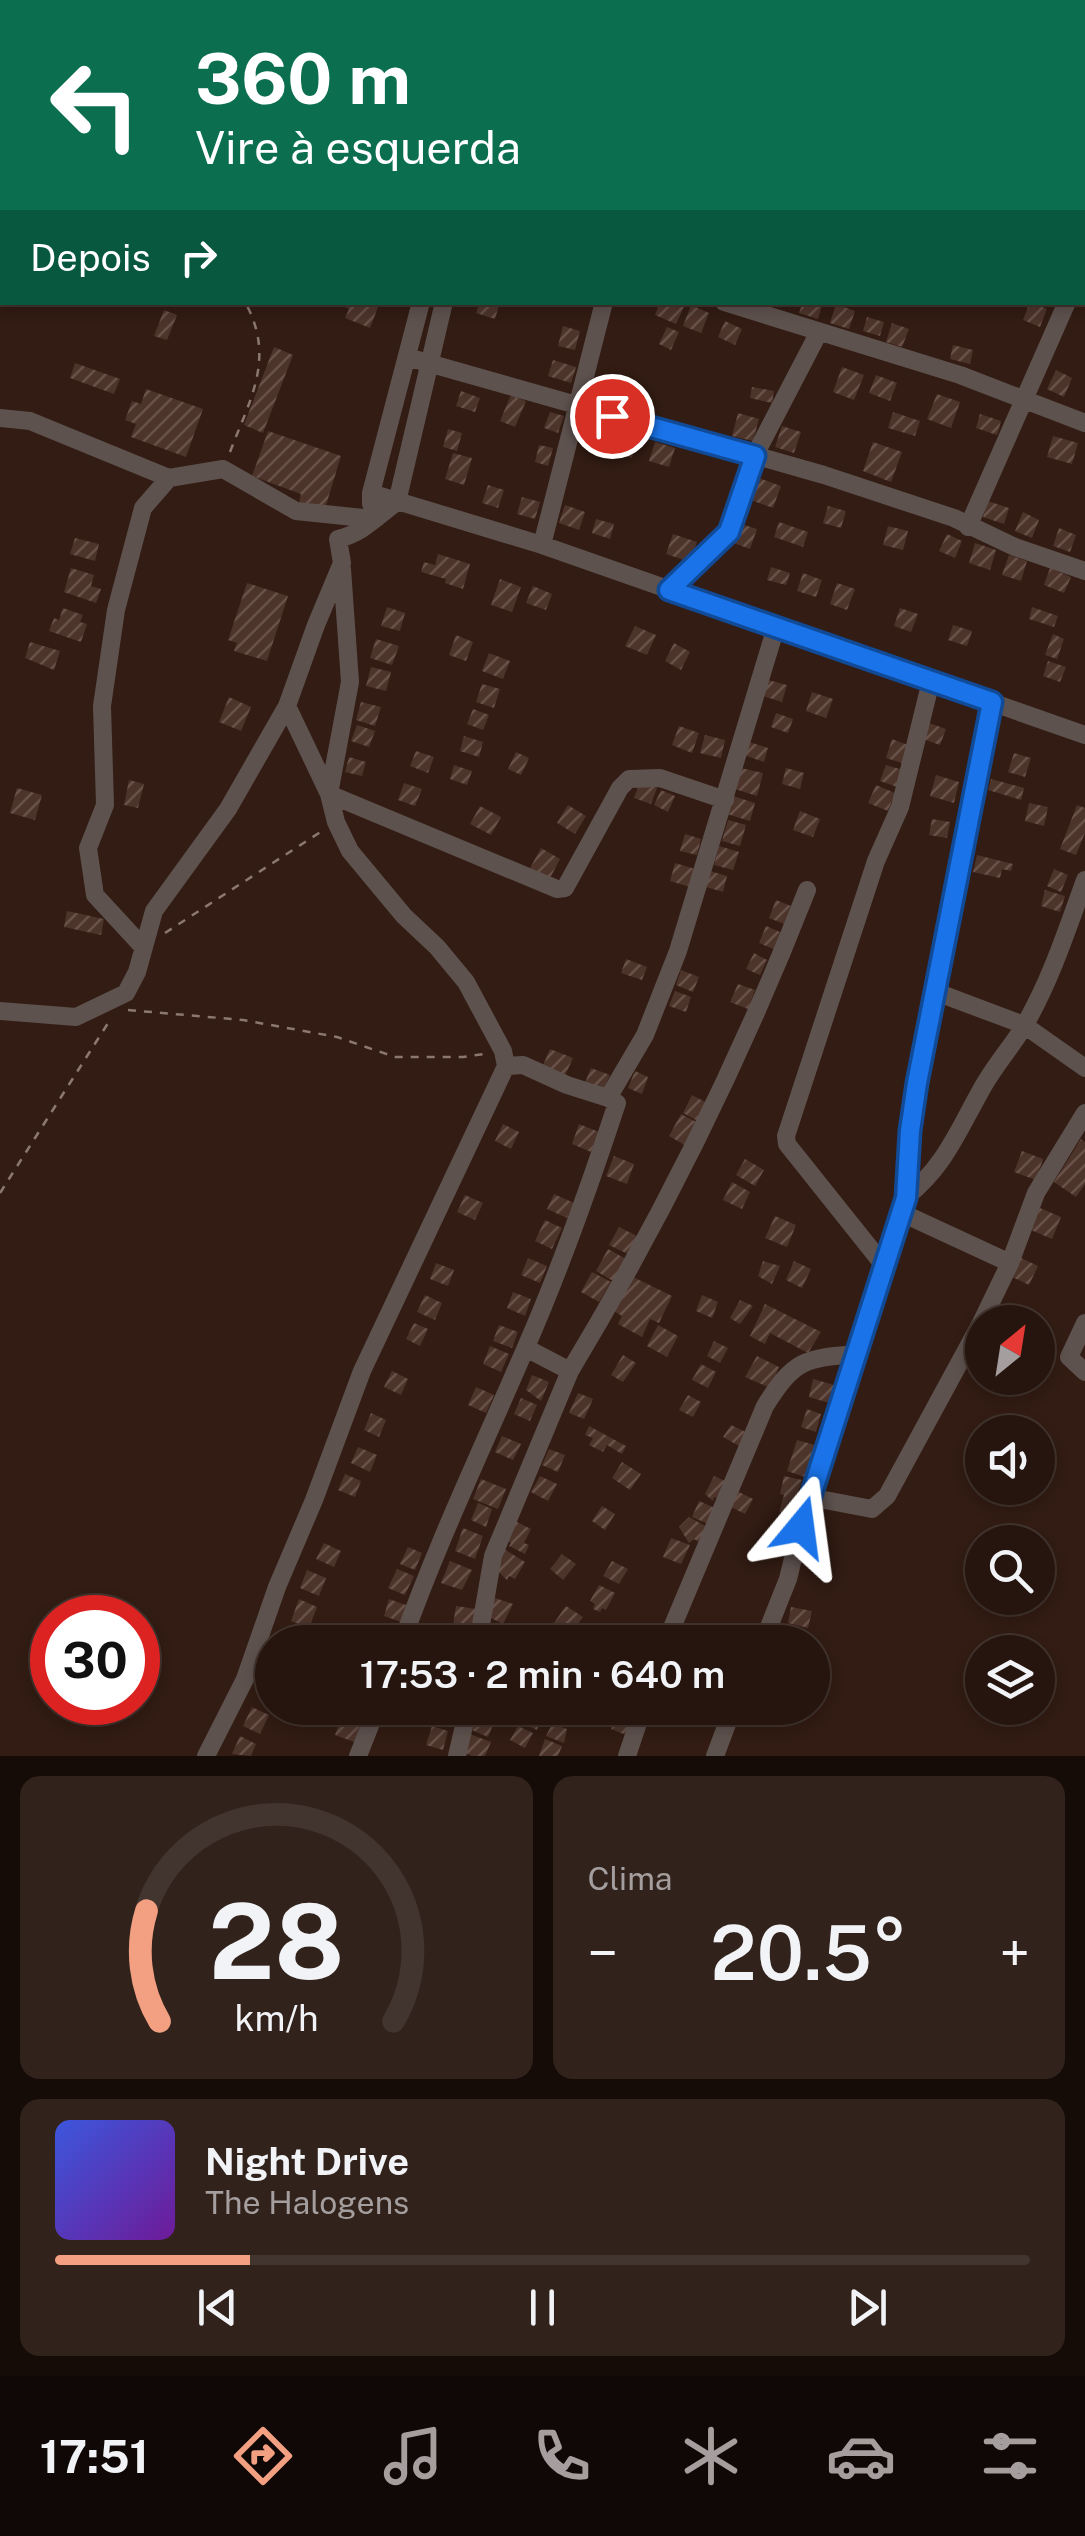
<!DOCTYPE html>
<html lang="pt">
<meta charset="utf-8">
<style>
:root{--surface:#26150e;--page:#32221c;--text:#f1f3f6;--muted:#a49f9e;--line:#42342e;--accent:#f2a081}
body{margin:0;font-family:"Public Sans",sans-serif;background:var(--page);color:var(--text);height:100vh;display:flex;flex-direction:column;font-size:38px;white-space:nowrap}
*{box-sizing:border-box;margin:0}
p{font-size:32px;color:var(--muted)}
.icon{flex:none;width:55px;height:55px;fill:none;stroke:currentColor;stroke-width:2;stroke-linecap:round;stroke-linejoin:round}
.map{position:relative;height:1756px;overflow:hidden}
.sheet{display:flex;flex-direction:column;gap:20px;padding:20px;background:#150c08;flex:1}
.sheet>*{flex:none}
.hud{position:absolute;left:0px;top:0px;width:1085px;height:305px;box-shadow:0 5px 15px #0003,0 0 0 2px var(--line);background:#0b6e4f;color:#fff;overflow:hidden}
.needle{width:65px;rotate:30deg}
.fabs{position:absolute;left:965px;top:1305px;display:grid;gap:20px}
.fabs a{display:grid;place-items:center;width:90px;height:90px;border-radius:50%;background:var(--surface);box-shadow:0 5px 15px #0003,0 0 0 2px var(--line);font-size:50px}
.speed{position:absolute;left:30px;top:1595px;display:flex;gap:20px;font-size:50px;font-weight:700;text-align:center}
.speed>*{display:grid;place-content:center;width:130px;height:130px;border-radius:50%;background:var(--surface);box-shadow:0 5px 15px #0003,0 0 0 2px var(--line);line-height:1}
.speed .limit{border:15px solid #d22;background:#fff;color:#111}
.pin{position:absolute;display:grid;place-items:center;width:85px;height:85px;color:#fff;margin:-42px;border:5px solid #fff;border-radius:50%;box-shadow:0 2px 10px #0007}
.me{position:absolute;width:110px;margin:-55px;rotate:16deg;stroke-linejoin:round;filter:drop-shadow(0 0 8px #0008)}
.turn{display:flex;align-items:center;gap:35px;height:210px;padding:0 30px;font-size:45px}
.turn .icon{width:130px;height:130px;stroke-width:2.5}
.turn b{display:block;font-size:70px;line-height:85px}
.then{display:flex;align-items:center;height:95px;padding:0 30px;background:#0003;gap:20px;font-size:38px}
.big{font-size:75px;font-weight:600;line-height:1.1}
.sheet .widget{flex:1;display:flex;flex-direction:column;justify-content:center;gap:15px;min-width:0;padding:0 35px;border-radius:20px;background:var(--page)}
.sheet .dial{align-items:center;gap:0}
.dial svg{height:260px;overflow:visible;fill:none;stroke:var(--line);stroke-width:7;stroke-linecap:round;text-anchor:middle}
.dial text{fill:var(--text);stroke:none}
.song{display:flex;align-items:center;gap:30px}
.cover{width:120px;height:120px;border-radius:15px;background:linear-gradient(135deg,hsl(230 70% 55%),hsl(280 70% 35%))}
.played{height:10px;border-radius:5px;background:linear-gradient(90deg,var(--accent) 20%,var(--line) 20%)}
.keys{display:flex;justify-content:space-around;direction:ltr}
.heat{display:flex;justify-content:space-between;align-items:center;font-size:55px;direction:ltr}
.sheet .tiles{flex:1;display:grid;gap:20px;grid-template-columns:1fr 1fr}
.widget:last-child{grid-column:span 2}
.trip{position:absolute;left:255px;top:1625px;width:575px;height:100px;border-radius:50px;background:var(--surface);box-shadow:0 5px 15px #0003,0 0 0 2px var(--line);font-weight:600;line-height:100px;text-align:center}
.dock{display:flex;height:160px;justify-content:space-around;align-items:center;background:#0f0806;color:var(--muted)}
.dock .icon{width:70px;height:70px}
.dock .current{color:var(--accent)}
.dock b{font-size:45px;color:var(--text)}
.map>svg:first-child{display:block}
.building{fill:url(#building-hatch)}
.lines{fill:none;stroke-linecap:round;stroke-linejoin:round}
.path{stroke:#8c7871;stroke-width:2.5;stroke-dasharray:8 8;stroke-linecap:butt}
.street{stroke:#5e524e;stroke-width:18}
.route-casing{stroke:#114b97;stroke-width:25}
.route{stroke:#1a73e8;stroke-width:18}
</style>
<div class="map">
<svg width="1085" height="1756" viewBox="0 0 1085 1756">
<defs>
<pattern id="building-hatch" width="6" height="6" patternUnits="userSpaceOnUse" patternTransform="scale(2.5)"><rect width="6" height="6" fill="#4d342b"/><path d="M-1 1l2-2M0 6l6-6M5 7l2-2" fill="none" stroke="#675149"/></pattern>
</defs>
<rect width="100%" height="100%" fill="#321c13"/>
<path class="building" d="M334 302H380L370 328 345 318 349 309Z
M480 302H500L495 319 476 313Z
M660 302H674L684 307 676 324 655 315Z
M803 302H823L818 319 799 313Z
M1030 302 1047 309 1040 327 1023 320Z
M836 304 855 311 849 329 830 323Z
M691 305 709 313 701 333 683 326Z
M164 310 177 315 167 340 154 336Z
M867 317 884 322 880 336 863 331Z
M725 321 742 329 735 345 718 337Z
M892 323 909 329 902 347 886 342Z
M563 326 580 331 575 350 558 346Z
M667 327 679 332 671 350 659 344Z
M953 345 973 350 970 364 950 359Z
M274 347 293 355 263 433 244 425Z
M553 360 576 367 571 383 548 376Z
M75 363 120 379 114 394 70 378Z
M842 367 864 375 854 400 833 392Z
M1056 370 1072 378 1064 397 1047 389Z
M876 375 897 383 890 401 869 393Z
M604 380 625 387 619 402 598 395Z
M752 387 774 391 772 403 750 398Z
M146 389 203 409 186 457 131 437 136 424 125 420 132 401 141 404Z
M461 391 480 398 475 412 456 406Z
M937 394 960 402 951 428 927 419Z
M511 395 526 401 515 427 500 421Z
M550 412 564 416 558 433 544 428Z
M893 412 920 421 915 436 888 428Z
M738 413 759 419 753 441 732 436Z
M980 414 1001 421 997 435 976 428Z
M592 426 611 431 607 447 588 442Z
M782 426 801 432 794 453 775 447Z
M448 429 462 433 457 451 443 447Z
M268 431 341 456 324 512 299 503 301 494 252 476Z
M621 434 638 439 632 458 615 452Z
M1053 436 1078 443 1072 464 1047 457Z
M655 442 675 448 669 467 649 461Z
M873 442 902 452 891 482 863 471Z
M539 445 553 448 548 466 535 462Z
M453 453 472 458 464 485 445 479Z
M756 477 781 486 773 508 748 499Z
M488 485 504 490 498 508 482 503Z
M522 497 540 502 535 519 517 514Z
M988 501 1009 508 1004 524 983 517Z
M565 505 585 512 579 530 559 523Z
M828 506 846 511 841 528 823 523Z
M1023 512 1039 520 1032 538 1015 531Z
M596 519 614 524 610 539 592 533Z
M735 522 757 529 750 549 728 541Z
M779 522 808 532 803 547 774 537Z
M888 526 908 531 903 550 883 545Z
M1059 528 1076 535 1070 552 1053 546Z
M673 534 697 542 690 562 666 554Z
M947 534 962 541 955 558 939 551Z
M75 538 99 544 95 561 70 554Z
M975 543 996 550 990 570 969 563Z
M438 554 470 564 463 589 445 583 446 579 421 572 424 562 435 565Z
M1009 555 1027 561 1021 581 1002 575Z
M771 567 790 573 786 585 767 580Z
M71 568 94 575 91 586 101 589 96 603 64 592Z
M1050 568 1071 577 1064 593 1044 585Z
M803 573 822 580 816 597 797 591Z
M500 579 521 587 512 612 491 605Z
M247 583 288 596 267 661 234 651 237 643 228 640Z
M837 583 855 589 847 610 830 604Z
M533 586 552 594 546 610 526 603Z
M387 607 405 613 400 631 381 626Z
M1032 607 1058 616 1054 627 1029 619Z
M63 608 83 615 80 622 87 624 81 642 49 631 54 618 59 620Z
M900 608 918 614 911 632 894 626Z
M953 625 972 631 967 646 948 640Z
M635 626 656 635 647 655 625 646Z
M1053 634 1064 639 1057 659 1045 655Z
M456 635 473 642 466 661 449 655Z
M376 639 399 646 392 665 370 658Z
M30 642 60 651 54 670 25 658Z
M674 643 690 652 681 670 665 661Z
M489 653 510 661 503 679 482 671Z
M1048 661 1066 667 1060 682 1043 676Z
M371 667 391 672 386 691 366 686Z
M768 680 787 685 782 702 763 696Z
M482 684 500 689 494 708 476 702Z
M812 692 833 699 826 718 806 711Z
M229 697 251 707 241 731 219 722Z
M361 702 381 707 375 726 356 720Z
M473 709 489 715 483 730 467 724Z
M776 713 793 719 788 733 771 727Z
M926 722 946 729 940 745 920 738Z
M357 725 375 731 369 747 351 741Z
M679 726 699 733 692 753 672 745Z
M705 735 725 740 721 758 700 753Z
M464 736 483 742 479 757 460 751Z
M892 739 908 745 902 763 886 758Z
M749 742 768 748 764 762 744 755Z
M416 751 434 757 428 773 410 766Z
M516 752 529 758 521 775 508 769Z
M1014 753 1031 758 1025 777 1008 772Z
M349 757 366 762 362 776 345 772Z
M454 765 472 771 467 785 450 779Z
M886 765 903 770 897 787 880 781Z
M741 768 763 773 757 796 735 789Z
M786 768 804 773 800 789 782 784Z
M936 775 959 782 954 803 930 796Z
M991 779 1024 788 1021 800 988 790Z
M129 780 144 784 138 808 124 805Z
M640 782 657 788 651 804 634 798Z
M404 783 422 789 415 806 398 800Z
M876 785 895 793 888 811 868 803Z
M17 788 42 795 35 820 10 813Z
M661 790 675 796 668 812 654 805Z
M733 796 755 803 750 821 727 814Z
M1029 803 1048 807 1044 826 1025 821Z
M568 805 586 816 575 834 557 823Z
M1077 805 1085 808V833L1076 855 1060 849Z
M480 806 501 817 491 835 470 824Z
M800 811 820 819 813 837 793 830Z
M932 819 950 822 947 838 929 835Z
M728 820 746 825 740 846 722 841Z
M685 834 701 839 697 855 680 851Z
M719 846 739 852 733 870 714 865Z
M541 848 560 859 549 880 529 870Z
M977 855 1013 864 1011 871 1002 869 1000 878 973 872Z
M675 863 695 869 690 887 670 881Z
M1054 869 1068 875 1061 892 1047 886Z
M710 871 727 876 723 892 706 887Z
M1045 890 1065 896 1060 912 1041 906Z
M776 900 791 906 784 924 769 918Z
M67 911 104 919 101 935 64 927Z
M766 926 782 933 776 950 759 943Z
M754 953 767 960 760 975 746 969Z
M626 959 647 967 642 980 621 973Z
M681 970 699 977 693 992 676 985Z
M738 984 755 990 748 1009 730 1002Z
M675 991 691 997 686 1012 669 1006Z
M550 1049 573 1058 563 1080 541 1070Z
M591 1068 610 1075 602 1092 584 1085Z
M635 1071 648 1077 642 1094 628 1088Z
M692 1095 707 1103 698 1121 683 1113Z
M681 1114 698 1123 686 1146 669 1136Z
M503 1124 519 1132 511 1149 495 1141Z
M579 1124 599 1132 591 1152 572 1144Z
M1081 1139 1085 1142V1184L1076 1197 1054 1182Z
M1022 1151 1043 1159 1036 1180 1014 1172Z
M614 1156 634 1164 627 1184 606 1176Z
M745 1159 764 1170 755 1186 736 1175Z
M732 1182 750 1192 742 1209 723 1200Z
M554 1194 574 1203 567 1218 547 1209Z
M465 1195 483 1203 475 1220 457 1212Z
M1040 1208 1061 1217 1052 1239 1031 1230Z
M775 1216 796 1225 787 1247 765 1238Z
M545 1220 562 1228 552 1249 535 1241Z
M619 1227 639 1237 630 1255 609 1245Z
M608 1249 626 1259 613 1281 596 1271Z
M1019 1257 1038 1266 1029 1285 1010 1276Z
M528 1258 547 1266 540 1283 521 1275Z
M763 1261 780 1266 772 1284 758 1276Z
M794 1261 811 1269 802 1288 786 1280Z
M436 1263 454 1270 448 1286 430 1279Z
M592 1272 611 1282 599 1302 581 1292Z
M631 1276 672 1296 659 1323 650 1319 642 1337 618 1324 622 1316 612 1310Z
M513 1292 531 1299 525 1316 507 1308Z
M425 1295 442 1303 435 1320 417 1312Z
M702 1295 718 1302 712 1318 696 1311Z
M740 1300 753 1306 740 1324 730 1318Z
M765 1304 821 1332 808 1353 770 1333 765 1344 750 1336Z
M414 1323 428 1329 420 1346 406 1339Z
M499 1325 518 1332 512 1348 493 1341Z
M658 1325 678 1336 667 1357 647 1346Z
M714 1341 728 1348 720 1363 707 1356Z
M490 1346 509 1354 501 1372 483 1364Z
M623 1355 636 1363 623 1382 611 1375Z
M757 1356 779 1367 770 1388 745 1377Z
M701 1364 716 1372 708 1388 692 1380Z
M392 1371 408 1379 401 1395 384 1387Z
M532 1375 549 1382 541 1401 526 1390Z
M813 1379 834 1385 829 1403 809 1397Z
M476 1387 494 1395 486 1413 468 1405Z
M578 1393 593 1399 584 1419 569 1413Z
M688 1395 701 1402 693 1417 679 1410Z
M521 1398 537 1405 530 1421 514 1414Z
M807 1409 821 1414 816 1432 801 1427Z
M371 1413 386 1420 379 1437 364 1430Z
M731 1425 748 1433 741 1447 723 1437Z
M589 1426 626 1446 622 1454 607 1445 603 1452 589 1445 593 1438 585 1435Z
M502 1436 521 1444 513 1460 495 1452Z
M797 1440 815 1445 805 1477 787 1471Z
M358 1447 377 1455 370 1472 351 1463Z
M549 1449 565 1455 558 1472 542 1465Z
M622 1462 641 1474 630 1490 612 1478Z
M345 1474 361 1481 355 1497 338 1490Z
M540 1476 557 1484 548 1501 531 1492Z
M714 1476 725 1481 717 1498 714 1497 713 1501 705 1494Z
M784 1476 802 1480 791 1516 779 1512 784 1495 780 1494Z
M481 1479 506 1489 498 1509 473 1499Z
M737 1491 753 1499 745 1514 729 1506Z
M699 1501 715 1508 708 1524 692 1517Z
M478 1503 492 1509 486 1527 471 1520Z
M602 1506 615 1514 605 1530 592 1521Z
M689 1517 707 1527 699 1542 694 1539 689 1543 679 1527Z
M515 1521 531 1529 524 1543 529 1545 525 1554 509 1546 511 1543 506 1540Z
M463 1528 483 1536 475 1559 455 1551Z
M671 1538 690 1545 681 1564 663 1557Z
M324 1543 341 1551 334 1567 316 1559Z
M408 1547 422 1553 415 1570 400 1564Z
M504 1549 525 1562 515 1579 509 1576 507 1580 493 1567Z
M562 1554 576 1564 563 1580 550 1569Z
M450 1561 472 1570 462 1590 441 1583Z
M612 1561 628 1569 619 1584 603 1576Z
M397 1569 414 1576 405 1595 388 1588Z
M307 1570 326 1578 319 1596 300 1588Z
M599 1585 615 1593 606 1610 602 1608 600 1612 593 1609 595 1604 590 1601Z
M492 1597 513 1604 503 1624 485 1615Z
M299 1599 317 1607 309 1628 291 1621Z
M389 1599 406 1605 401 1622 384 1616Z
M456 1606 476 1609 472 1628 453 1625Z
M566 1606 583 1617 571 1634 554 1623Z
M791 1607 812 1611 808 1628 788 1623Z
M378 1625 396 1633 391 1642H370Z
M252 1707 269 1715 260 1734 243 1726Z
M527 1708 543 1715 537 1730 519 1722Z
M619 1710 638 1714 631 1737 611 1729Z
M343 1714 362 1722 357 1743 335 1735Z
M475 1714 495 1720 488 1737 469 1729Z
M552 1724 567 1729 564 1743 546 1736Z
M432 1726 448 1731 443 1750 426 1745Z
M518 1726 533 1733 525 1748 510 1740Z
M470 1734 491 1742 485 1756H472L463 1752Z
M240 1736 256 1744 251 1756 232 1754Z
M545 1739 562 1746 558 1756H539Z"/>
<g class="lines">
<path class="path" d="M230 452C250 399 276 358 245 302
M165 933 322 831
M128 1010 243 1020 337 1037 395 1057H463L484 1054
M0 1193 110 1020"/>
<path class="street" d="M245 0 251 2
M546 0 554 2
M935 0 942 2
M122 2 123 0
M493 2 494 0
M515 2 516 0
M673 2 674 0
M0 52 2 53
M1082 64 1085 65
M1082 184 1085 185
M724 302 960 375 1085 423
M407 357 824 475 954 518 1015 547 1085 571
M0 418 30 421 169 478 223 469 296 511 373 519
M371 493 542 545 1085 735
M371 504V493L421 302
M968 527 1067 302
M542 545 604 302
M342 569 350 682 329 794 557 889 565 888 620 788 629 779 660 778 725 800
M669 590 729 531 755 455 819 332
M287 706 329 794 336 822 350 851 404 916 437 947 466 982 503 1051 506 1066
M143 947 95 895 88 848 105 805 102 706 116 610 143 508 169 478
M936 992 1024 1025 1085 1068
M0 1011 76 1017 126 993 137 972 154 911 228 809 287 706 316 625 342 563 338 539C363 533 376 517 397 502L444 302
M906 1197C944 1167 957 1133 980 1092 992 1069 1009 1050 1023 1028 1050 982 1067 930 1085 880
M902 1213 1010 1263
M886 1268 787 1144 786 1136 876 861 900 807 931 681
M1085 1323 1069 1357 1085 1372
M570 1371C662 1218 742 1056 807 890
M809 1497 872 1509 887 1496 981 1323 1010 1263 1036 1193 1085 1113
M402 1642C438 1541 484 1445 526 1347 561 1267 590 1185 617 1103L608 1098 645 1035 678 951 776 627
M478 1642 493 1556 570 1371 526 1348
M666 1642 765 1406C794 1360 804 1358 857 1354
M763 1642 788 1579 807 1501 886 1268 906 1197 910 1131 917 1083 992 703
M206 1756 245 1679 277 1587 314 1500 362 1371 506 1066 523 1065 567 1085 608 1098
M358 1756 377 1708
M457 1756 468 1708
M627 1756 643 1708
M715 1756 733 1708"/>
</g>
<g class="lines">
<g class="route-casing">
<path id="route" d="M612 416 755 456 729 532 669 590 992 702 917 1083 910 1131 906 1198 801 1527"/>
</g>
<use href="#route" class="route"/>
</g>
</svg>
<div class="fabs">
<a><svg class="needle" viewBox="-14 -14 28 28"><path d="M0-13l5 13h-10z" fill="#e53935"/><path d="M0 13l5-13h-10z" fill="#a49f9e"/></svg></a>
<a><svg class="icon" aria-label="sound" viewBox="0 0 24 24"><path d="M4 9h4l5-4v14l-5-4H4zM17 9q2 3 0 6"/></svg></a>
<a><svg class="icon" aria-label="search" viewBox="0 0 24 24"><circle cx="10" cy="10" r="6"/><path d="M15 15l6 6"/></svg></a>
<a><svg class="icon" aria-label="layers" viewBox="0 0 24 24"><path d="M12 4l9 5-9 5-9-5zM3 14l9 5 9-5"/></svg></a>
</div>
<div class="speed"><div class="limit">30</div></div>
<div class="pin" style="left:612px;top:416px;background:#d93025"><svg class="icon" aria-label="arrive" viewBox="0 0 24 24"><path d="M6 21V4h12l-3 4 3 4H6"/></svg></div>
<svg class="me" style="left:801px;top:1527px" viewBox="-20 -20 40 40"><path d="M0-17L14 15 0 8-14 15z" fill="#1a73e8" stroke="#fff" stroke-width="4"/></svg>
<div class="trip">17:53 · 2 min · 640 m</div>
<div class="hud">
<div class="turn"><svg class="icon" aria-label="left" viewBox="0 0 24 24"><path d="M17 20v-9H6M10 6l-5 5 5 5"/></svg><div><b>360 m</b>Vire à esquerda</div></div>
<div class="then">Depois<svg class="icon" aria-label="right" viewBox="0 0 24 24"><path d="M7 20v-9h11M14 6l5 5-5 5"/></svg></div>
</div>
</div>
<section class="sheet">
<div class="tiles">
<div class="widget dial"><svg viewBox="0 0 100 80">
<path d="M14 69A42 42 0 1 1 86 69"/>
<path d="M14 69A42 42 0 0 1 10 35" stroke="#f2a081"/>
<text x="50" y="56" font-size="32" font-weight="700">28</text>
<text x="50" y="72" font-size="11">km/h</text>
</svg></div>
<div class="widget"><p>Clima</p>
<div class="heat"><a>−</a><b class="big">20.5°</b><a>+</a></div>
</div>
<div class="widget">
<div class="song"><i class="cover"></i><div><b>Night Drive</b><p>The Halogens</p></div></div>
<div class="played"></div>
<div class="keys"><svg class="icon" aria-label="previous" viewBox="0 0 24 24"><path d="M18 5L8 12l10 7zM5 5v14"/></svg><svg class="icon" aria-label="pause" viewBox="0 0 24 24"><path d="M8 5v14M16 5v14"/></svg><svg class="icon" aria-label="next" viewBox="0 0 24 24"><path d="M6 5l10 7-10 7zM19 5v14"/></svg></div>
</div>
</div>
</section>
<nav class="dock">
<b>17:51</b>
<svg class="icon current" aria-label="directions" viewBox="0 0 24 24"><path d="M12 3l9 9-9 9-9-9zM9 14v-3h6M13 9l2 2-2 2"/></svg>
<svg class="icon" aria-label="music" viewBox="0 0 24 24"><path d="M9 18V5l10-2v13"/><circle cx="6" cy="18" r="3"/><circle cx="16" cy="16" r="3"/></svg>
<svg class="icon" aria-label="phone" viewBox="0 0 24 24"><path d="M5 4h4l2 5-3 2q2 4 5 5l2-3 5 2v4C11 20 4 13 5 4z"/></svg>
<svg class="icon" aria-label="climate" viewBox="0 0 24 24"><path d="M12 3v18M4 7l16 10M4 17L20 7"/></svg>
<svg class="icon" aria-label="car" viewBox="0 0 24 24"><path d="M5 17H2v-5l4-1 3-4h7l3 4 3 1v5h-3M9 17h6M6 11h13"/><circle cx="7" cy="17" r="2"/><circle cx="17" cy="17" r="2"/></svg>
<svg class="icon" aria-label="filters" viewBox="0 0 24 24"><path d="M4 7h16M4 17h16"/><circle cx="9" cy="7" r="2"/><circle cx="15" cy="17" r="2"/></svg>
</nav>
